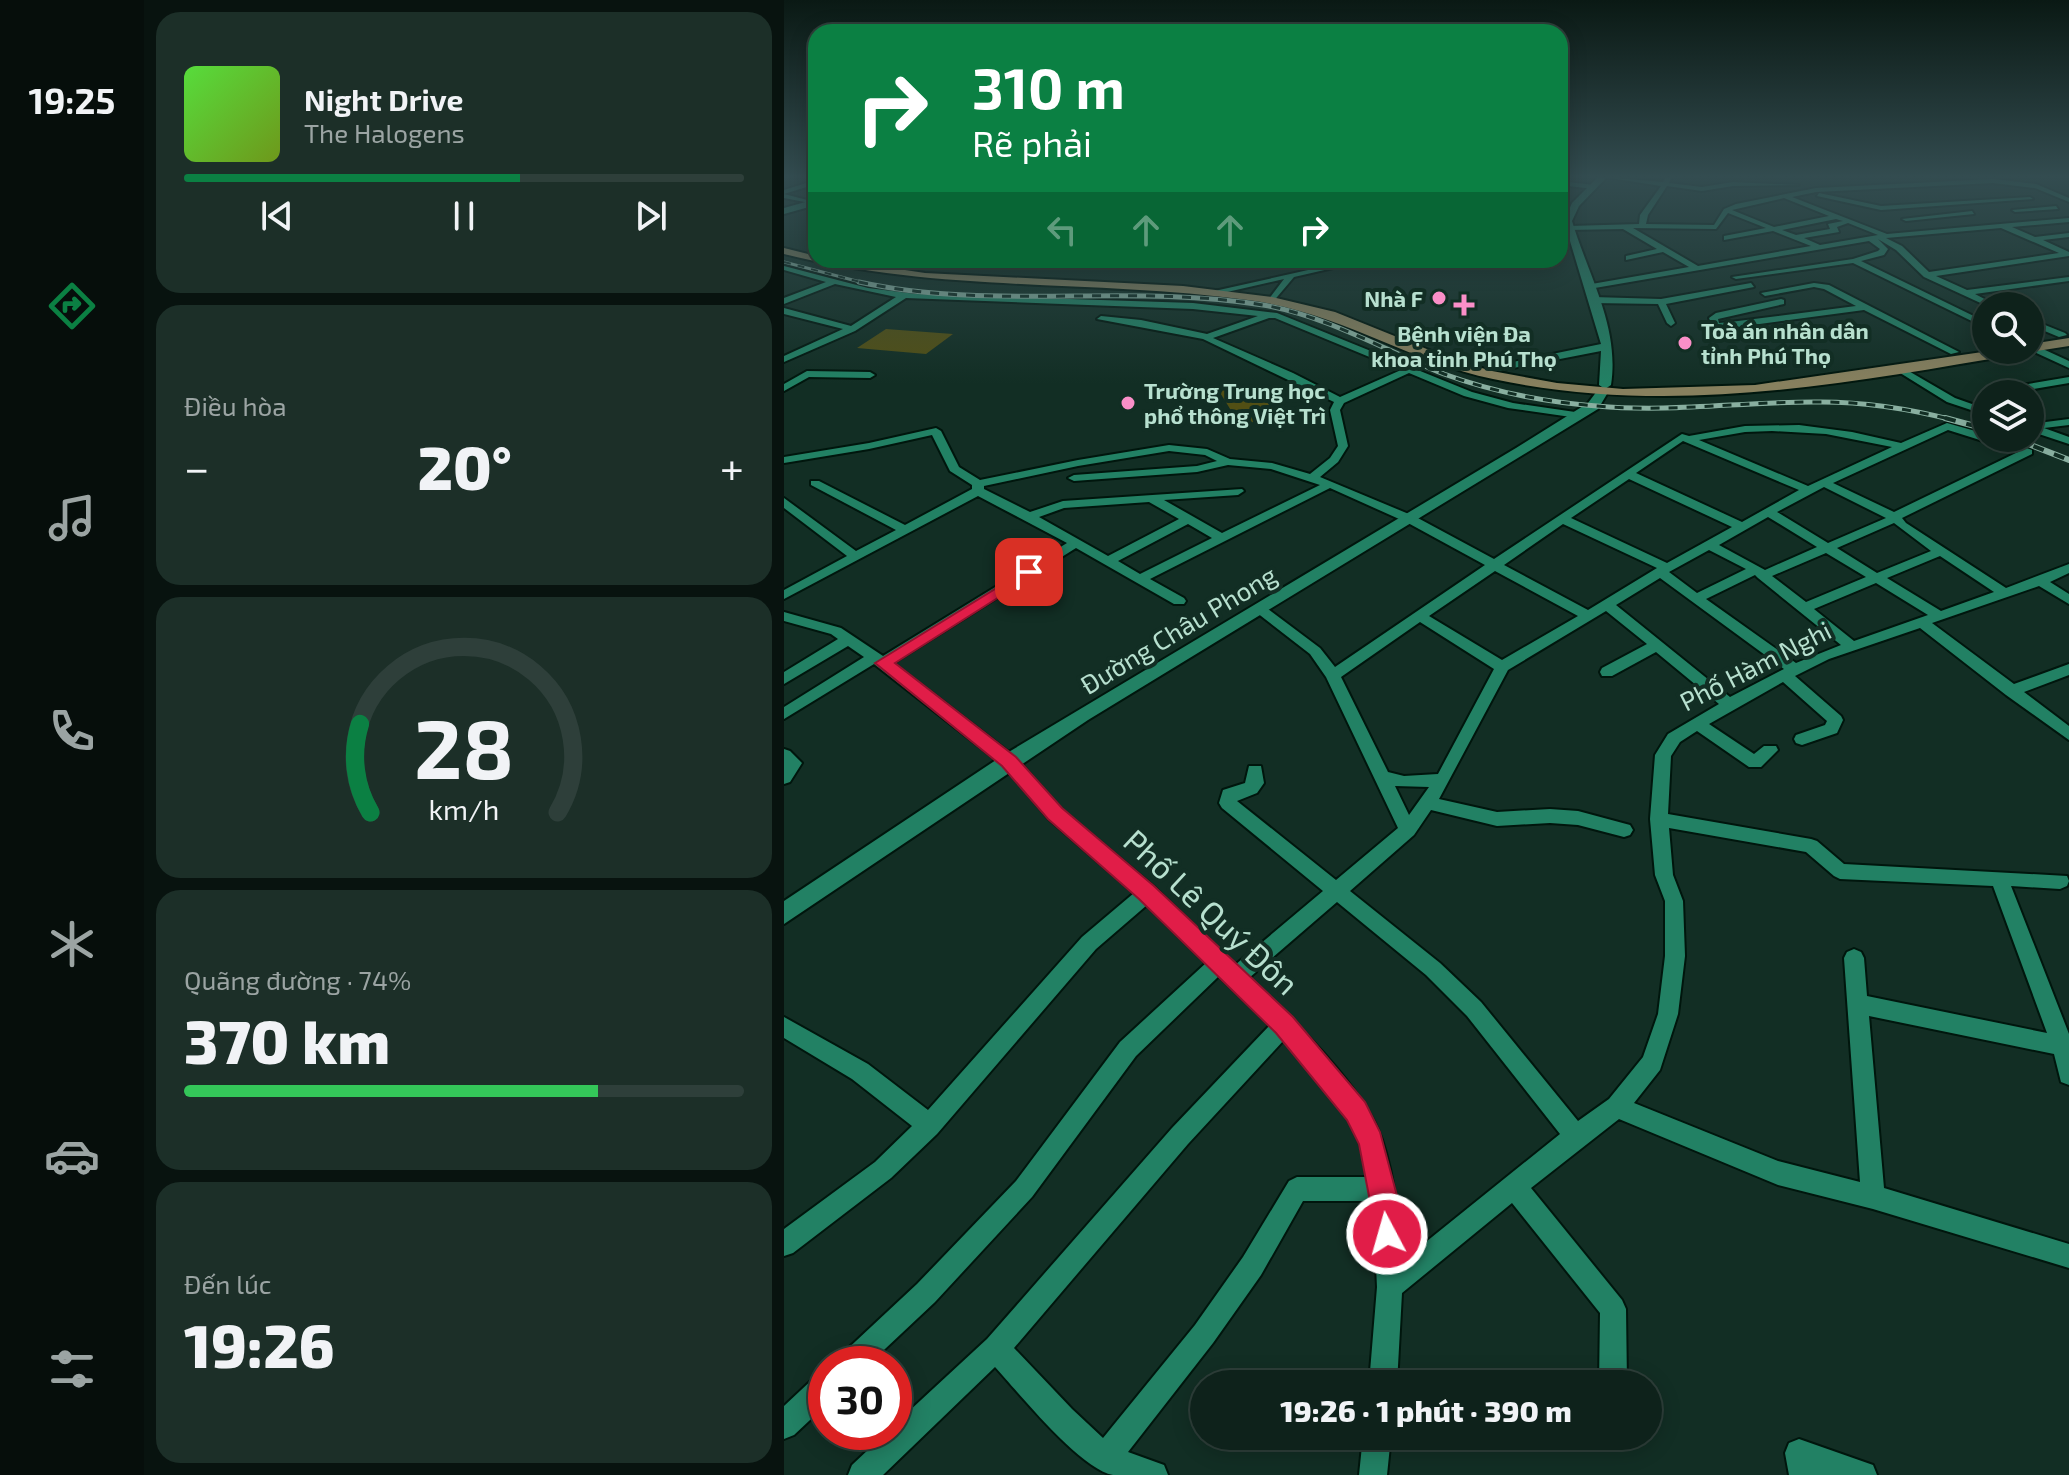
<!DOCTYPE html>
<html lang="vi">
<meta charset="utf-8">
<style>
:root{--surface:#0e221b;--page:#1c2f28;--text:#f1f3f6;--muted:#9ba4a3;--line:#2e3f3a;--accent:#0b8043}
body{margin:0;font-family:"Exo 2",sans-serif;background:var(--page);color:var(--text);height:100vh;display:flex;flex-direction:column;font-size:30px;white-space:nowrap}
*{box-sizing:border-box;margin:0}
p{font-size:26px;color:var(--muted)}
.icon{flex:none;width:44px;height:44px;fill:none;stroke:currentColor;stroke-width:2;stroke-linecap:round;stroke-linejoin:round}
.map{position:relative;flex:1;overflow:hidden}
.details{display:flex;flex-direction:column;gap:12px;padding:12px;background:#08130f;width:640px}
.details>*{flex:none}
.hud{position:absolute;left:24px;top:24px;width:760px;height:244px;border-radius:24px;box-shadow:0 4px 20px #0003,0 0 0 2px var(--line);background:#0b8043;color:#fff;overflow:hidden}
.tools{position:absolute;left:1188px;top:292px;display:grid;gap:16px}
.tools a{display:grid;place-items:center;width:72px;height:72px;border-radius:50%;background:var(--surface);box-shadow:0 4px 20px #0003,0 0 0 2px var(--line);font-size:40px}
.speed{position:absolute;left:24px;top:1346px;display:flex;gap:16px;font-size:40px;font-weight:700;text-align:center}
.speed>*{display:grid;place-content:center;width:104px;height:104px;border-radius:50%;background:var(--surface);box-shadow:0 4px 20px #0003,0 0 0 2px var(--line);line-height:1}
.speed .limit{border:12px solid #d22;background:#fff;color:#111}
.pin{position:absolute;display:grid;place-items:center;width:68px;height:68px;color:#fff;margin:-34px;border-radius:16px;box-shadow:0 4px 12px #0006}
.me{position:absolute;width:88px;margin:-44px;rotate:354deg;stroke-linejoin:round;filter:drop-shadow(0 0 6px #0008)}
.turn{display:flex;align-items:center;gap:28px;height:168px;padding:0 32px;font-size:36px}
.turn .icon{width:104px;height:104px;stroke-width:2.5}
.turn b{display:block;font-size:56px;line-height:68px}
.lanes{display:flex;align-items:center;height:76px;padding:0 32px;background:#0003;justify-content:center;gap:40px;direction:ltr}
.lanes .off{opacity:.35}
.big{font-size:60px;font-weight:800;line-height:1.1}
.details .widget{flex:1;display:flex;flex-direction:column;justify-content:center;gap:12px;min-width:0;padding:0 28px;border-radius:24px;background:var(--page)}
.details .dial{align-items:center;gap:0}
.dial svg{height:208px;overflow:visible;fill:none;stroke:var(--line);stroke-width:7;stroke-linecap:round;text-anchor:middle}
.dial text{fill:var(--text);stroke:none}
.song{display:flex;align-items:center;gap:24px}
.cover{width:96px;height:96px;border-radius:12px;background:linear-gradient(135deg,hsl(110 70% 55%),hsl(80 70% 35%))}
.played{height:8px;border-radius:4px;background:linear-gradient(90deg,var(--accent) 60%,var(--line) 60%)}
.keys{display:flex;justify-content:space-around;direction:ltr}
.heat{display:flex;justify-content:space-between;align-items:center;font-size:44px;direction:ltr}
.charge{height:12px;border-radius:6px;background:linear-gradient(90deg,#34c759 74%,var(--line) 0)}
.trip{position:absolute;left:406px;top:1370px;width:472px;height:80px;border-radius:40px;background:var(--surface);box-shadow:0 4px 20px #0003,0 0 0 2px var(--line);font-weight:800;line-height:80px;text-align:center}
main{display:flex;flex:1;min-height:0}
.menu{display:flex;flex-direction:column;width:144px;justify-content:space-around;align-items:center;background:#060e0b;color:var(--muted)}
.menu .icon{width:56px;height:56px}
.menu .active{color:var(--accent)}
.menu b{font-size:36px;color:var(--text)}
.map>svg:first-child{display:block}
.green{fill:#514f14}
.lines{fill:none;stroke-linecap:round;stroke-linejoin:round}
.minor-casing{stroke:#00160d;stroke-width:4}
.tertiary-casing{stroke:#00160d;stroke-width:4}
.secondary-casing{stroke:#00160d;stroke-width:4}
.primary-casing{stroke:#00160d;stroke-width:4}
.minor{fill:#228164;fill-rule:evenodd}
.tertiary{fill:#228164;fill-rule:evenodd}
.secondary{fill:#228164;fill-rule:evenodd}
.primary{fill:#87805e;fill-rule:evenodd}
.rail-far2-casing{stroke:#89afa0;stroke-width:3}
.rail-far1-casing{stroke:#89afa0;stroke-width:5}
.rail-casing{stroke:#89afa0;stroke-width:6}
.rail-far2{stroke:#122e24;stroke-width:2;stroke-dasharray:7;stroke-linecap:butt}
.rail-far1{stroke:#122e24;stroke-width:3;stroke-dasharray:9;stroke-linecap:butt}
.rail{stroke:#122e24;stroke-width:4;stroke-dasharray:11;stroke-linecap:butt}
.route{fill:#e11d48;stroke:#92132f;stroke-width:2}
.poi-dot{fill:#fa8fc8;stroke:#122e24;stroke-width:3}
.labels{text-anchor:middle;dominant-baseline:central;stroke-width:8;stroke-linejoin:round;paint-order:stroke}
.far-poi-label{font-size:22px;font-weight:bold;fill:#b7e0cf;stroke:#122e24;text-anchor:start}
.street-label{font-size:26px;fill:#b7e0cf;stroke:#122e24}
.near-street-label{font-size:32px;fill:#b7e0cf;stroke:#122e24}
</style>
<main>
<nav class="menu">
<b>19:25</b>
<svg class="icon active" aria-label="directions" viewBox="0 0 24 24"><path d="M12 3l9 9-9 9-9-9zM9 14v-3h6M13 9l2 2-2 2"/></svg>
<svg class="icon" aria-label="music" viewBox="0 0 24 24"><path d="M9 18V5l10-2v13"/><circle cx="6" cy="18" r="3"/><circle cx="16" cy="16" r="3"/></svg>
<svg class="icon" aria-label="phone" viewBox="0 0 24 24"><path d="M5 4h4l2 5-3 2q2 4 5 5l2-3 5 2v4C11 20 4 13 5 4z"/></svg>
<svg class="icon" aria-label="climate" viewBox="0 0 24 24"><path d="M12 3v18M4 7l16 10M4 17L20 7"/></svg>
<svg class="icon" aria-label="car" viewBox="0 0 24 24"><path d="M5 17H2v-5l4-1 3-4h7l3 4 3 1v5h-3M9 17h6M6 11h13"/><circle cx="7" cy="17" r="2"/><circle cx="17" cy="17" r="2"/></svg>
<svg class="icon" aria-label="filters" viewBox="0 0 24 24"><path d="M4 7h16M4 17h16"/><circle cx="9" cy="7" r="2"/><circle cx="15" cy="17" r="2"/></svg>
</nav>
<section class="details">
<div class="widget">
<div class="song"><i class="cover"></i><div><b>Night Drive</b><p>The Halogens</p></div></div>
<div class="played"></div>
<div class="keys"><svg class="icon" aria-label="previous" viewBox="0 0 24 24"><path d="M18 5L8 12l10 7zM5 5v14"/></svg><svg class="icon" aria-label="pause" viewBox="0 0 24 24"><path d="M8 5v14M16 5v14"/></svg><svg class="icon" aria-label="next" viewBox="0 0 24 24"><path d="M6 5l10 7-10 7zM19 5v14"/></svg></div>
</div>
<div class="widget"><p>Điều hòa</p>
<div class="heat"><a>−</a><b class="big">20°</b><a>+</a></div>
</div>
<div class="widget dial"><svg viewBox="0 0 100 80">
<path d="M14 69A42 42 0 1 1 86 69"/>
<path d="M14 69A42 42 0 0 1 10 35" stroke="#0b8043"/>
<text x="50" y="56" font-size="32" font-weight="700">28</text>
<text x="50" y="72" font-size="11">km/h</text>
</svg></div>
<div class="widget"><p>Quãng đường · 74%</p><b class="big">370 km</b><div class="charge"></div></div>
<div class="widget"><p>Đến lúc</p><b class="big">19:26</b></div>
</section>
<div class="map">
<svg width="1285" height="1475" viewBox="0 0 1285 1475">
<rect width="100%" height="100%" fill="#122e24"/>
<path class="green" d="M102 329 169 334 142 354 73 348Z
M473 384 496 416 456 425 435 391Z"/>
<g class="lines">
<g class="minor-casing">
<path id="minor" d="M820 177 879 182 882 177H888L885 183 918 187 949 182 1015 185 949 186 918 191 883 186 864 215 862 224 930 225 940 209 952 204 1032 188 1209 179 1252 184 1285 198V202L1251 188 1209 183 1032 192 1008 197 1103 234 1285 218V222L1228 227 1251 237 1285 233V237L1259 240 1285 252V256L1152 276 1183 290 1285 277V281L1191 294 1214 306H1203L1140 277 1112 250 1094 239 1104 249 1100 255 1077 261 1202 322V328L1069 263 952 279 948 277 1069 259 1094 251 1096 249 1085 241 805 289 802 285 905 267 879 252 842 260V256L873 249 839 229 783 230 786 226 855 224 856 215 877 186ZM1000 198 1045 216 990 227 948 210ZM944 213 982 228 940 236V240L989 231 1027 246 914 266 849 228 932 229ZM1052 219 1059 221 1044 224 1046 229 1012 235 998 230ZM1064 223 1094 235 1036 245 1020 238 1055 232 1053 227ZM1217 228 1275 253 1145 272 1118 246 1102 238Z
M32 180V184L0 194 31 202V204L0 198V190Z
M776 181 810 185 813 187 810 189 776 185Z
M1035 193 1097 206 1246 197 1249 199 1097 210 1033 196Z
M1272 206 1274 209 1231 212 1228 210Z
M1188 211 1190 214 1122 221 1118 219Z
M569 260H584L510 277 488 303 484 300 500 279 430 295 426 292Z
M0 266 84 288 132 294 409 303 493 313 688 392 729 403 798 413V417L794 418 724 408 680 396 625 373 560 403 556 410 564 446 554 462 536 477 632 517 710 559 898 434 905 436 961 426 1015 425 1068 432 1117 443 1163 423 1202 434V438H1216L1248 450V454L1118 518 1122 523 1222 588 1285 564V573L1266 582 1285 594V604L1255 586 1148 623 1230 684 1285 664V675L1240 692 1285 726V740L1222 695 1136 628 1045 659 1011 676 1057 716 1059 720 1053 733 1018 745 1012 743 1010 739 1012 735 1041 725 1043 721 999 682 925 724 970 754 980 746H992L994 750 977 767H965L913 731 896 742 887 756 884 814 1027 839 1033 841 1060 864 1283 876 1285 881 1283 886 1276 889 1227 886 1285 1034V1085L1277 1082 1270 1054 1085 1016 1100 1188 1285 1244V1268L1089 1209 994 1185 835 1119 747 1188 838 1300 842 1309 843 1384H815L816 1313 728 1203 618 1293 613 1384H585L593 1287 589 1201H519L477 1275 429 1343 344 1452 380 1465 384 1475C367 1475 346 1475 329 1475 296 1469 235 1393 211 1367L99 1475H64L68 1465 103 1432H110V1425L203 1339 388 1128 486 1025 435 976 352 1056 248 1197 151 1302 85 1364H53L57 1355 133 1284 232 1181 336 1042 422 963 363 905 312 949 153 1134 107 1178 9 1253 0 1256V1229L91 1162 128 1126 68 1079 0 1038V1017L84 1064 144 1110 298 937 350 893 265 819 219 765 90 664 0 719V707L80 657 64 646 0 684V672L54 639 47 634 0 621V612L57 628 99 656 283 543 194 496 0 599V590L63 556 0 508V498L72 551 112 530 27 485V481H35L121 525 188 489V485L166 471 148 435 85 449 0 463V457L85 443 152 428 157 431 175 467 196 480 294 460 385 445 423 449 446 459 488 463 526 474 546 458 554 446 546 410 550 402 419 339 313 319 317 316 357 320 423 334 474 316 409 309 122 298 71 331 0 362V356L59 329 0 314V308L67 326 112 297 51 284 0 304V298L42 282 0 270ZM485 318H491L617 370 556 397 509 373 429 338ZM1164 430 1234 452 1110 512 1049 483ZM988 431 1042 434 1108 447 1024 486 915 440 961 432ZM899 441 1015 490 958 522 852 473ZM385 451 421 455 433 461 413 466 290 475 284 478 290 481 413 472 444 465 487 469 536 485 438 533 380 500 454 495 460 491 458 489 279 501 246 512 200 489V486L294 466ZM845 479 948 527 883 563 787 518ZM1040 487 1102 518 1044 543 993 512ZM546 488 624 523 701 565 551 667 536 648 480 606 475 605 468 609 526 654 542 677 614 828 552 880 453 801 473 793 480 783 477 766H465L461 783 439 790 435 803 438 808 539 891 451 965 370 887 277 809 231 757 109 663 292 548 390 604H400L402 601 400 598 366 579ZM365 502 395 519 324 556 255 517 280 508ZM984 517 1033 547 981 570 935 545ZM1110 523 1147 551 1093 573 1053 548ZM404 524 428 538 356 574 334 561ZM779 524 873 568 804 610 720 565ZM925 550 962 569 913 593 885 572ZM1042 553 1082 577 1022 602 988 576ZM1156 556 1210 592 1157 611 1103 578ZM711 571 794 616 718 660 645 616ZM971 575 974 578 1057 645 1012 663 922 599ZM876 578 1000 669 946 697 832 605ZM1092 583 1144 615 1070 641 1030 609ZM822 611 863 644 818 668 816 672 818 676H828L872 652 935 704 884 734 871 755 866 819 871 875 881 901V956L874 1014 859 1057 825 1099 794 1121 697 1002 656 963 566 891 630 835 647 810 713 826 766 823 794 825 840 837 846 835 849 830 846 825 794 811 766 809 713 812 655 799 724 670ZM636 622 710 669 654 774 620 776 604 772 557 677ZM611 786 645 787 625 815ZM885 828 1022 852 1050 876 1056 879 1209 886 1263 1033 1083 996 1080 958 1077 952 1070 949 1063 952 1060 958 1076 1182 994 1161 850 1103 876 1070 894 1014 901 956 899 901 889 875ZM553 902 642 975 683 1016 776 1134 617 1262C615 1220 611 1179 598 1140 580 1087 506 1017 465 978ZM500 1040 564 1119 576 1143 583 1177H513L505 1181 459 1257 411 1325 319 1438 288 1409 230 1348 404 1144Z
M967 283 970 287 882 304 891 323 887 326 883 323 874 304 809 303 805 300 809 297 877 299Z
M1030 283 1045 285 1175 352 1167 354 1080 310 946 328C934 329 929 330 925 318L932 313 997 299 1000 300V304L934 319 935 323 946 322 1072 306 1040 289 1030 287 981 296 977 293Z
M1246 319 1281 333 1283 335 1275 337 1246 325Z
M1246 343 1285 361V368L1246 350Z
M1116 366 1171 398 1202 409V415L1163 402 1113 371 1111 369Z
M23 371 86 372 91 375 86 378 25 377 0 391V384Z
M1285 377V383L1221 394H1202V397L1198 394 1203 391Z
M1285 419V425L1260 428 1285 437V444L1246 431V424Z
M0 749 6 751 18 763 6 782 0 784Z
M42 1372V1405L10 1435 0 1439V1406L32 1376Z
M579 1436H607L603 1475H575Z
M1015 1439 1089 1465 1093 1475H1005L1001 1453 1005 1443Z"/>
</g>
<g class="tertiary-casing">
<path id="tertiary" d="M814 177H823L795 206 788 221C804 275 836 327 827 385L821 389 815 385 817 351 714 371V365L817 344 780 221 788 203Z
M813 391 823 394 814 409 304 720 0 924V901L218 756 732 448 804 403Z"/>
</g>
<g class="secondary-casing">
<path id="secondary" d="M32 199V205L0 214V208Z"/>
</g>
<g class="primary-casing">
<path id="primary" d="M0 248 32 256V260H54L141 273 399 286 488 297 551 312 670 360 708 371 773 383 839 389 971 385 1212 350H1246V344L1285 338V346L1246 352 1241 350 1235 354C1058 384 888 417 709 379 623 361 556 312 464 300 307 279 155 293 0 254Z"/>
</g>
<use href="#minor" class="minor"/>
<use href="#tertiary" class="tertiary"/>
<use href="#secondary" class="secondary"/>
<use href="#primary" class="primary"/>
<g class="rail-far2-casing">
<path id="rail-far2" d="M0 262 84 284"/>
</g>
<g class="rail-far1-casing">
<path id="rail-far1" d="M75 282C207 311 345 283 479 305 543 316 600 350 660 374 709 392 761 402 813 406 888 413 962 401 1037 402 1081 402 1126 409 1169 420"/>
</g>
<g class="rail-casing">
<path id="rail" d="M1161 418 1202 429
M1229 438 1285 460"/>
</g>
<use href="#rail-far2" class="rail-far2"/>
<use href="#rail-far1" class="rail-far1"/>
<use href="#rail" class="rail"/>
</g>
<linearGradient id="sky" x2="0" y2="1"><stop stop-color="#0a1914"/><stop offset="0.46" stop-color="#334c50"/><stop offset="1" stop-color="#334c50" stop-opacity="0"/></linearGradient>
<rect width="1285" height="384" fill="url(#sky)"/>
<path class="route" d="M245 568 250 569V575L111 663 232 757 278 808 370 886 509 1017 581 1102 596 1132 616 1207 617 1234 613 1243 603 1248 594 1243 575 1144 563 1120 492 1033 355 899 264 819 218 766 91 663Z"/>
<g class="poi-dot">
<circle cx="655" cy="298" r="8"/>
<path d="M676 293h8v8h8v8h-8v8h-8v-8h-8v-8h8z"/>
<circle cx="901" cy="343" r="8"/>
<circle cx="344" cy="403" r="8"/>
</g>
<g class="labels">
<g class="far-poi-label">
<text x="639" y="298" text-anchor="end">Nhà F</text>
<text x="917" y="330">Toà án nhân dân<tspan x="917" dy="25">tỉnh Phú Thọ</tspan></text>
<text x="680" y="333" text-anchor="middle">Bệnh viện Đa<tspan x="680" dy="25">khoa tỉnh Phú Thọ</tspan></text>
<text x="360" y="390">Trường Trung học<tspan x="360" dy="25">phổ thông Việt Trì</tspan></text>
</g>
<g class="street-label">
<text transform="translate(394 629) rotate(-31)">Đường Châu Phong</text>
<text transform="translate(971 665) rotate(-27)">Phố Hàm Nghi</text>
</g>
<g class="near-street-label">
<text transform="translate(428 911) rotate(43)">Phố Lê Quý Đôn</text>
</g>
</g>
</svg>
<div class="tools">
<a><svg class="icon" aria-label="search" viewBox="0 0 24 24"><circle cx="10" cy="10" r="6"/><path d="M15 15l6 6"/></svg></a>
<a><svg class="icon" aria-label="layers" viewBox="0 0 24 24"><path d="M12 4l9 5-9 5-9-5zM3 14l9 5 9-5"/></svg></a>
</div>
<div class="speed"><div class="limit">30</div></div>
<div class="pin" style="left:245px;top:572px;background:#d93025"><svg class="icon" aria-label="arrive" viewBox="0 0 24 24"><path d="M6 21V4h12l-3 4 3 4H6"/></svg></div>
<svg class="me" style="left:603px;top:1234px" viewBox="-20 -20 40 40"><circle r="17" fill="#e11d48" stroke="#fff" stroke-width="3"/><path d="M0-11L8 9 0 5-8 9z" fill="#fff"/></svg>
<div class="trip">19:26 · 1 phút · 390 m</div>
<div class="hud">
<div class="turn"><svg class="icon" aria-label="right" viewBox="0 0 24 24"><path d="M7 20v-9h11M14 6l5 5-5 5"/></svg><div><b>310 m</b>Rẽ phải</div></div>
<div class="lanes"><svg class="icon off" aria-label="left" viewBox="0 0 24 24"><path d="M17 20v-9H6M10 6l-5 5 5 5"/></svg><svg class="icon off" aria-label="ahead" viewBox="0 0 24 24"><path d="M12 20V5M6 11l6-6 6 6"/></svg><svg class="icon off" aria-label="ahead" viewBox="0 0 24 24"><path d="M12 20V5M6 11l6-6 6 6"/></svg><svg class="icon" aria-label="right" viewBox="0 0 24 24"><path d="M7 20v-9h11M14 6l5 5-5 5"/></svg></div>
</div>
</div>
</main>
